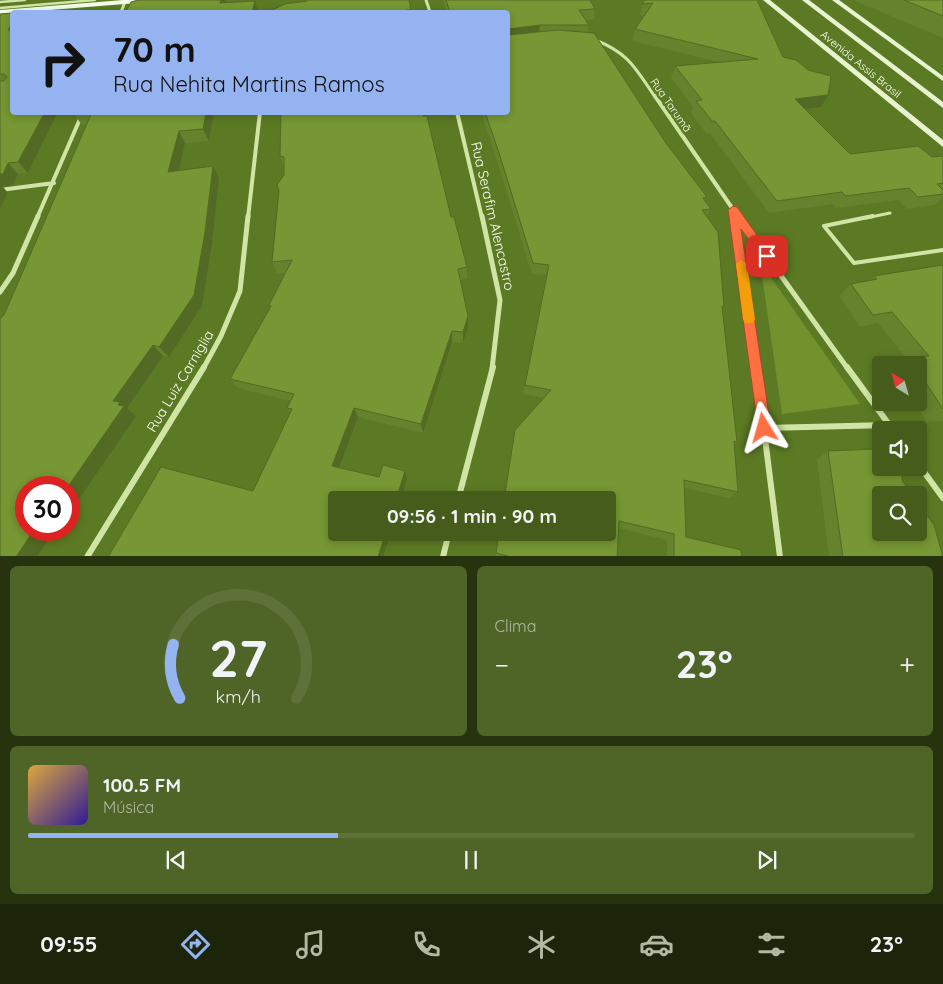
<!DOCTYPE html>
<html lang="pt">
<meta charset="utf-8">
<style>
:root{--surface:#455c1a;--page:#4f6527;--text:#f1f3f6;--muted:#b0baa2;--line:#5d7139;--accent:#95b2f1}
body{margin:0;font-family:Quicksand,sans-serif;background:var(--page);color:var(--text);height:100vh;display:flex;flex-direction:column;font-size:19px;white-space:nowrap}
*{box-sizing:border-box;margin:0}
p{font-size:16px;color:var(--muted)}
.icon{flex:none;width:28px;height:28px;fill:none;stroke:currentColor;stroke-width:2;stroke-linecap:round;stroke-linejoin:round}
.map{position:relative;height:556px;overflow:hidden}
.drawer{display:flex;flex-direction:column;gap:10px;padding:10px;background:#26330e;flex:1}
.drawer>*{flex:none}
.top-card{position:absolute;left:10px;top:10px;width:500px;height:105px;border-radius:5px;box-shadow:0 2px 8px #0003;background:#95b2f1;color:#111;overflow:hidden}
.needle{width:32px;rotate:323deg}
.tools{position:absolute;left:872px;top:356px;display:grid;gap:10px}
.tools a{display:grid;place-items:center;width:55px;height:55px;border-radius:5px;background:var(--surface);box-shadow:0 2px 8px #0003;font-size:25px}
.speed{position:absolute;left:15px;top:476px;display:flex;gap:10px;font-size:25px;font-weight:700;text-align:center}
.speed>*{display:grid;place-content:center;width:65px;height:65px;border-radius:50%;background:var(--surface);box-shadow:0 2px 8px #0003;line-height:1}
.speed .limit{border:8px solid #d22;background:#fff;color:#111}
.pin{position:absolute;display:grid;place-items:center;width:42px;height:42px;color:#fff;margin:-21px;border-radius:10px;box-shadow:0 2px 8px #0006}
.me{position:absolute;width:55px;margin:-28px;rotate:352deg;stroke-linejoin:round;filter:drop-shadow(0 0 4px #0008)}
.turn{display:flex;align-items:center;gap:18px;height:105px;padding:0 20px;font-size:22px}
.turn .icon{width:65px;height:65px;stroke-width:2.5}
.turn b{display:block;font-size:35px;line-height:42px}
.big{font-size:38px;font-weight:700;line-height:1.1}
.drawer .card{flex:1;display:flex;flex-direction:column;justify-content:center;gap:8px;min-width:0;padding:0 18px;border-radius:8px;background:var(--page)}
.drawer .dial{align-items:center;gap:0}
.dial svg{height:130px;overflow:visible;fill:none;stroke:var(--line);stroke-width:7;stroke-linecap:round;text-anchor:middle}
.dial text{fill:var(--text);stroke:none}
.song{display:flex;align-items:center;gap:15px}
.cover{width:60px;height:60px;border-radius:8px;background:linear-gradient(135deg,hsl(40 70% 55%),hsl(250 70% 35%))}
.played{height:5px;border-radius:2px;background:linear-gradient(90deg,var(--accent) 35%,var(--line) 35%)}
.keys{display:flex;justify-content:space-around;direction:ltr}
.heat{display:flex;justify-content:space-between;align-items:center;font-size:28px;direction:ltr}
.drawer .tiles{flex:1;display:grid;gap:10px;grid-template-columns:1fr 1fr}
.card:last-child{grid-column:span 2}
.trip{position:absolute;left:328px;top:491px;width:288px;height:50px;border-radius:5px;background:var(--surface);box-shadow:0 2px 8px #0003;font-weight:700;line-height:50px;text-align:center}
.tabs{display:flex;height:80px;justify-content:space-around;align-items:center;background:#1c250a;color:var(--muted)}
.tabs .icon{width:35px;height:35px}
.tabs .on{color:var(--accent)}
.tabs b{font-size:22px;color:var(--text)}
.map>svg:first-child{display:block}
.green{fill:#71922d}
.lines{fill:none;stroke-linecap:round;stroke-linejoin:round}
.service-far2{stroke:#d0e5a5;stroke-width:2.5}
.service-far1{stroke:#d0e5a5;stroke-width:3}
.service{stroke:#d0e5a5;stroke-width:4}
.minor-far3{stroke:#d0e5a5;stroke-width:3}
.minor-far2{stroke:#d0e5a5;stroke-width:4}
.minor-far1{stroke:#d0e5a5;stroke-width:5}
.minor{stroke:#d0e5a5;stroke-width:6}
.secondary{fill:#e7f4cf;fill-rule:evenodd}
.primary{fill:#f3fce6;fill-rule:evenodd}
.wall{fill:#65822c}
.shaded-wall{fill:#536a24}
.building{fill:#769733;stroke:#536a24}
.route{fill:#ff7043;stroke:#a6492c}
.slow{fill:#f59e0b}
.labels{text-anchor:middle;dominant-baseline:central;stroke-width:5;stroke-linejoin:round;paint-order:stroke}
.far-street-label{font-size:11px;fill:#fff;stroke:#5c7a23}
.street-label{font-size:14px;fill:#fff;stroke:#5c7a23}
</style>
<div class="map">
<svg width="943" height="557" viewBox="0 0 943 557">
<rect width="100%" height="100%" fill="#5c7a23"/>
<path class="green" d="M760 262 860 404 782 414Z"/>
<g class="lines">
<path class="service-far2" d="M0 2 25 0
M0 8 95 0"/>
<path class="service-far1" d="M866 218 890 213"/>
<path class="service" d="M873 216 824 226 854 263 943 250"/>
<path class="minor-far3" d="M426 0 430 12
M121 12 125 2
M595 40C629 53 636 69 655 97"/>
<path class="minor-far2" d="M655 96 739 218
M457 112 482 218
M0 190 54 183
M734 213 735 218
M37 218 83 112
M248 218 260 112"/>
<path class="minor-far1" d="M482 216 500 300 492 369
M734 216 756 369
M738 216 848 369
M0 292 13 273 38 216
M203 369 221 336 240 291 248 216"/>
<path class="minor" d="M756 367 780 557
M847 367 893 430
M765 428 889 425
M919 465 943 498
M458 500 493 367
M87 557 204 367
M443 557 449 532"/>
<path class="secondary" d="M763 0H770L943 140V147Z
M802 0H809L943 102V108Z
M832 0H839L943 76V81Z"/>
<path class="primary" d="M123 0H154L150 2 0 14V10Z"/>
</g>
<path class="wall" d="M443 0H590L595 9 594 19 585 20 589 25 587 33 666 143 707 197 705 200 711 209 707 217 724 307 723 309 737 442 734 445 738 492 729 498 685 488 686 537 742 557H667V540L619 528 617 557H495L499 532 544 398 523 394 546 275 532 274 498 164 481 112H508V12H447Z
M642 0H757L783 57 821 107 805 109 850 154 932 157H943V197L935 205 907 209 898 200 836 208 833 204 769 213 710 133H706L691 113 693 107 671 78 675 66 719 62 632 41 635 29 645 15H640L642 4 645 0Z
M853 0H943V38Z
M0 14 12 112H58L28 173 18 174 13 185 3 187 8 193 0 208Z
M214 112 209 141 185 143 179 170 213 166 219 178 212 244 202 306 169 357 163 356 127 408 136 416 73 508 70 507 69 509V488L4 315 87 124 82 125 73 113Z
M423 116 451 217 467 267V279L460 280 468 327 463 343 452 342 423 433 358 417 339 467 379 477 407 478 383 557H108L253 491 291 413 287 408 290 401 238 388 230 379 270 307 269 305 285 273 277 274 272 262 284 175V166L280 156Z
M943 266V421L927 422 915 402H919V365H898L907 359 878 323 860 327 839 296 851 284 870 281 874 276Z
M828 451 903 482 943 557H829L817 459Z"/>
<path class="shaded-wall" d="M221 0H226L227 2 225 12 220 3Z
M255 1 258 12H252Z
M406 10H411L412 12H406Z
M12 24V37L8 30Z
M540 25 539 35 508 39V28Z
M828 95 821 107 789 111 795 99Z
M45 112H58L28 173 18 162Z
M206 112H214L209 141 203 129Z
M179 131 185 143 176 184 168 172Z
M8 163 18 174 13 185 3 187 8 193 0 208V174Z
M213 166 219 178 212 244 202 306 169 357 159 347Z
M468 316V327L463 343V332Z
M452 331V342L423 433 421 424Z
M153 345 163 356 127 408 136 416 73 508 69 506V488H67L118 405 113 401Z
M354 408 358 417 337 473 332 466Z
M405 471 407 478 401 500H396Z
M34 530H55L37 557H16Z
M386 532H391L383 557H378Z"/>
<path class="building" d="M138 0H221L220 3 255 1 252 12H126L131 2Z
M307 0H409L411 10H406L407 12H268L285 4 307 1Z
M446 0H590L595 9 579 10 589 25H540L508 29V12H450Z
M645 0H757L783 57 796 60 808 70 831 76 828 95 795 99 850 154 918 146 932 157 942 156 943 157V183L937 184 943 190V194L918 197 909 188 845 196 842 192 777 201 715 121H712L696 101 702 100 675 66 758 59 635 29 653 3 642 4Z
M904 0H943V16Z
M12 13V24L8 30H12V112H45L18 162 8 163 3 174H0V81H4L7 77 4 74H0V14Z
M557 30 594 33 666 143 707 197 703 198 711 209 702 210 718 232 724 307 722 306 737 442 734 441 738 492 684 480 686 537 741 550 742 557H674V534L619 521 617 557H508V556L496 553 499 532H606V500H504L515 430 551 390 525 385 549 265 533 263 499 153 485 112H508V34L509 35Z
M92 112H206L203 129 179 131 168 172 213 166 205 232 194 295 159 347 153 345 113 401 120 402 118 405 124 406 67 488H26V530H34L16 557H0V319L4 315Z
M281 112H423V116H427L451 217H454L467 267 458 269 468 316 463 332 452 331 421 424 354 408 332 466 379 477 383 465 405 471 396 500H336V532H386L378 557H108L161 467 253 491 292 409 287 408 294 394 230 379 271 306 269 305 292 260 272 262 279 190 277 185 284 175V157L280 156Z
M942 265 943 266V409L919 372V365H914L909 357 929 356 892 312 873 315 851 284 877 279 874 276Z
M875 449 881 455V468H900L903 482 913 495H881V532H919V504L934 525 943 557H843L828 451Z"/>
<path class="route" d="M733 206 737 207 772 256 767 260 763 259 741 229 771 428 769 433 764 435 760 433 758 428 728 210Z"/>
<path class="slow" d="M741 260 747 264 755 319 753 323H745L743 319 736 264Z"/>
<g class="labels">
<g class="far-street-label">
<text transform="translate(861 64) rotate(39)">Avenida Assis Brasil</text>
<text transform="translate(671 105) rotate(55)">Rua Tarumã</text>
</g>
<g class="street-label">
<text transform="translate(493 216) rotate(77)">Rua Serafim Alencastro</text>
<text transform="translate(180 381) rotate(-59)">Rua Luiz Carniglia</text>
</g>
</g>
</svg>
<div class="tools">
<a><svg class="needle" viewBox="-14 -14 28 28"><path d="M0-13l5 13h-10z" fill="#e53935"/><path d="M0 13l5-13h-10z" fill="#b0baa2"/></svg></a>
<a><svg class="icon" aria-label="sound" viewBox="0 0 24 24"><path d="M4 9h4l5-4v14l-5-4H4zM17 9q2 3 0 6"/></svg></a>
<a><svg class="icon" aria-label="search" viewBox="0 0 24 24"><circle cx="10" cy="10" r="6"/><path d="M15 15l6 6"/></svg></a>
</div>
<div class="speed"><div class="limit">30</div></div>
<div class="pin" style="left:767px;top:256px;background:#d93025"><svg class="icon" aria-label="arrive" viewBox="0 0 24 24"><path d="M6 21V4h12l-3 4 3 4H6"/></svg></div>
<svg class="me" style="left:764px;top:428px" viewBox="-20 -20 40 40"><path d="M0-17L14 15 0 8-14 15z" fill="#ff7043" stroke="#fff" stroke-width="4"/></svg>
<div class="trip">09:56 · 1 min · 90 m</div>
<div class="top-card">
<div class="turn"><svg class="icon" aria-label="right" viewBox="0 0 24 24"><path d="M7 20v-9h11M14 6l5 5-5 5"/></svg><div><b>70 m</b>Rua Nehita Martins Ramos</div></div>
</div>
</div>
<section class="drawer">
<div class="tiles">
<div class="card dial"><svg viewBox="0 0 100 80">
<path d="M14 69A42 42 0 1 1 86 69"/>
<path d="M14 69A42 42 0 0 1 10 36" stroke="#95b2f1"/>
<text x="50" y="56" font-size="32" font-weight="700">27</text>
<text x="50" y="72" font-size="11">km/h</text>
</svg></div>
<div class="card"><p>Clima</p>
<div class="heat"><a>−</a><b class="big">23°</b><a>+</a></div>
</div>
<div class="card">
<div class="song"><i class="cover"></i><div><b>100.5 FM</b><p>Música</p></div></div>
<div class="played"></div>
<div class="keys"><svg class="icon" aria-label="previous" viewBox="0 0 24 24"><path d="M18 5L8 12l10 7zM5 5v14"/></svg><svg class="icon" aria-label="pause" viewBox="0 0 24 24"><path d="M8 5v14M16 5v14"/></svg><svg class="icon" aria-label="next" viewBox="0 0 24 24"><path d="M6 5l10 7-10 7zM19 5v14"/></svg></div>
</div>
</div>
</section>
<nav class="tabs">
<b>09:55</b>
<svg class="icon on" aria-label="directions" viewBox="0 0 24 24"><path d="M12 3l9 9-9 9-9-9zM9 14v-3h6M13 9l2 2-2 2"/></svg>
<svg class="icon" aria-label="music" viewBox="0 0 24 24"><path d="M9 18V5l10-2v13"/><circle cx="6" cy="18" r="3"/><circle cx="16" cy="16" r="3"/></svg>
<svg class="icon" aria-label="phone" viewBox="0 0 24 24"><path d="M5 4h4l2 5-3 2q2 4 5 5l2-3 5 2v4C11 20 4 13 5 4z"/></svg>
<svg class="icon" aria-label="climate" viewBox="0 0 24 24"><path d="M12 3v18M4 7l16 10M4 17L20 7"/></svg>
<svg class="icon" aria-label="car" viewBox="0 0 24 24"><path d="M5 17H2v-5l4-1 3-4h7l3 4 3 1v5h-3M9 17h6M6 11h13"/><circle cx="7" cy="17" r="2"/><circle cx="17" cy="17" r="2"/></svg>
<svg class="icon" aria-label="filters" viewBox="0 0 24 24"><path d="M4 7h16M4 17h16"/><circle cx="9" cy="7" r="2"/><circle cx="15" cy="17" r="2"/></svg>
<b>23°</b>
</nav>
